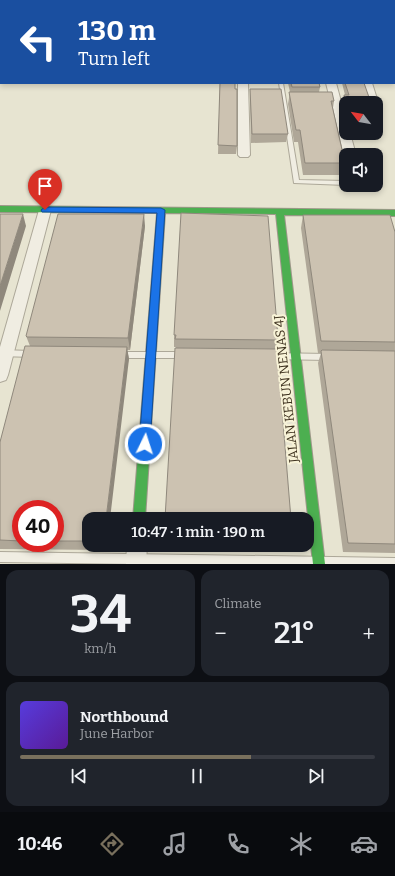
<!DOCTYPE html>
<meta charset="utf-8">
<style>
:root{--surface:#171b24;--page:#20242c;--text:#f1f3f6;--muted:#9ea1a6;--line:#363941;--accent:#79705d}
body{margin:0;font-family:Bitter,serif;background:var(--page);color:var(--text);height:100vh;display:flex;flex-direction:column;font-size:15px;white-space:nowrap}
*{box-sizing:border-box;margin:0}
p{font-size:13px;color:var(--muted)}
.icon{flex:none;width:22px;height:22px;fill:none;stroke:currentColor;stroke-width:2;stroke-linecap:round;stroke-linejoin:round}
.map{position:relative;height:564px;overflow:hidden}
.panel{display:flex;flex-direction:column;gap:6px;padding:6px;background:#0d0f14;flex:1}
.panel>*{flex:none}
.banner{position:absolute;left:0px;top:0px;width:395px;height:84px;box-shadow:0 2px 6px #0003;background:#1a4fa0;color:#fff;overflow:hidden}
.needle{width:26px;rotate:301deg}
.tools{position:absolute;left:339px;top:96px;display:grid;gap:8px}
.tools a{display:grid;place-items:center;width:44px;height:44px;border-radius:8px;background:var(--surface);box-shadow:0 2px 6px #0003;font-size:20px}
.speed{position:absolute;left:12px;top:500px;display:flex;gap:8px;font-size:20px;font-weight:700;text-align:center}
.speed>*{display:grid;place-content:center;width:52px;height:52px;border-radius:50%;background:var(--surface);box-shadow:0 2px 6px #0003;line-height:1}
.speed .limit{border:6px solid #d22;background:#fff;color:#111}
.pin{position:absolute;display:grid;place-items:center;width:34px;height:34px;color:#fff;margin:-41px -17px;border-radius:50% 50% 50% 0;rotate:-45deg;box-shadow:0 0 4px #0007}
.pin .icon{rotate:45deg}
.me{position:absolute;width:44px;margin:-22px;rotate:4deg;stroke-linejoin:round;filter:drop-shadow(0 0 3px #0008)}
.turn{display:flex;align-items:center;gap:14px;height:84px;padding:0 12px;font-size:18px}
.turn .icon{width:52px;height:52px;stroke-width:2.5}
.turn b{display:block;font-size:28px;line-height:34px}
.big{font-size:30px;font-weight:600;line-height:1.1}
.panel .card{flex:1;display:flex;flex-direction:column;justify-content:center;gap:6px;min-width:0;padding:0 14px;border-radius:12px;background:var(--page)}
.panel .dial{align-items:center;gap:0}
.dial b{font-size:52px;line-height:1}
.song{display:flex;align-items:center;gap:12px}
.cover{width:48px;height:48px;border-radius:6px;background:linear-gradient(135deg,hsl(250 70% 55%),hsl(270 70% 35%))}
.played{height:4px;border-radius:2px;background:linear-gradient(90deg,var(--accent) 65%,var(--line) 65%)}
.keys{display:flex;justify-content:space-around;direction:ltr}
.heat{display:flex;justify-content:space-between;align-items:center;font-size:22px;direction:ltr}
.panel .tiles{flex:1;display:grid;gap:6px;grid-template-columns:1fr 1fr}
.card:last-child{grid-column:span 2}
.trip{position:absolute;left:82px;top:512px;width:232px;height:40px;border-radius:12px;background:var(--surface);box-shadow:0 2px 6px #0003;font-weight:600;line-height:40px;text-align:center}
.menu{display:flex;height:64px;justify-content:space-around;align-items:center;background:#090b0e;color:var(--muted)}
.menu .icon{width:28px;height:28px}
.menu .current{color:var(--accent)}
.menu b{font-size:18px;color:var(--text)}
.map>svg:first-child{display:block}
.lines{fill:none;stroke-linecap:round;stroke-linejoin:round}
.lane-casing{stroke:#ada899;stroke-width:2}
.street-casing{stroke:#ada899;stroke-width:2}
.fast-casing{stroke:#9d9889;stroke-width:2}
.lane{fill:#f0ede2;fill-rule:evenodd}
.street{fill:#f0ede2;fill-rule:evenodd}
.fast{fill:#4caf50;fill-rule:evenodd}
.wall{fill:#afa798;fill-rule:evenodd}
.shaded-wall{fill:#8f887c}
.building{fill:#ccc2b1;stroke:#8f887c}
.route{fill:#1a73e8;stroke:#114b97}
.labels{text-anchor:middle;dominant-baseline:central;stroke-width:4;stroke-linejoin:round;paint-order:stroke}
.street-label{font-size:13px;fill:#3e321f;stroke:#f8f3d7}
</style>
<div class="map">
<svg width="395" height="564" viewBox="0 0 395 564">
<rect width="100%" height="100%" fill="#e7e4d1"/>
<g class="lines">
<g class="lane-casing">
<path id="lane" d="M0 67H1V71H0Z
M279 83H283L299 180 346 181V185L294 183Z
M0 350 32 351 35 352 36 354 35 356 32 357 0 356Z
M120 352H184L187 353 188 355 187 357 184 358H120L117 357 116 355 117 353Z
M270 353 328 354 331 355 332 357 331 359 328 360 270 359 267 358 266 356 267 354Z
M0 552 395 558V564H136L0 562Z"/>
</g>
<g class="street-casing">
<path id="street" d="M187 0H195V1H187Z
M237 0H245V1H237Z
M339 0H347V1H339Z
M394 6 395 7V14L394 13Z
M0 12H1V18H0Z
M238 83H248L250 155 248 157H240L238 155Z
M326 83H336L346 120V133H350L356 155H346V157L344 155Z
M362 83H372L377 99 376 101H368Z
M45 206 49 207 51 210 8 375 6 380 0 382V347L39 210 41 207Z
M127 545H147L146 564H126Z"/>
</g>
<g class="fast-casing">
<path id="fast" d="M0 206 395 210V216L284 215 325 564H313L276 214 165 213 145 519H133L157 213 0 212Z"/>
</g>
<use href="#lane" class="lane"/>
<use href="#street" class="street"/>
<use href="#fast" class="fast"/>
</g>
<path class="wall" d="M217 0H236V1H217Z
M246 0H342V1H246Z
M371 0H395V3H394V1H371Z
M394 20H395V74H394Z
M220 83 235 89 237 146 236 154H218Z
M288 83H319L320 87 319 92 334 101 333 108 345 163 342 175H303L298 142H294L288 104 290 92Z
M342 83H364L346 103V113L343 101 344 95H345Z
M250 89 288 134 286 142 251 143 250 97Z
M303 215 395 232V553L343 552 318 363 321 353H318L301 228Z
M145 226 130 350H127L129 359 89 519V545H107L106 550 0 549V442L30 346 26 336ZM21 509H55V543H21Z
M174 335 278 338 276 349 176 348V347H174Z
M164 545H291L290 550 165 549Z"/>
<path class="shaded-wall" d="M23 214 26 226 0 311V286Z
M144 214 145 226 130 350 128 338Z
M278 338 276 350 275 352 277 340Z
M127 347 129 359 110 519H106Z
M105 545H107L106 550Z"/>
<path class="building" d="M324 0H341V1H324Z
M394 20H395V68H394Z
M220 83H235V89H237V146L218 145Z
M291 83H319L320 87H292Z
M345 83H364L371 103H346L344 95H349Z
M250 89H281L288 134H252Z
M289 92H332L334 101H331L345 163H305L300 130H296Z
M181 213 268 216 278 338 277 340 175 339 176 335H174Z
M0 214H23L0 286Z
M58 214H144L128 338 27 337 26 336Z
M303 215H390L395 232V342L321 341Z
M25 346 127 347 106 519H89V541H55V509H21V541L0 540V442Z
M175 348 277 349 291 519H165Z
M322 350 395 351V544L348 543 321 351Z"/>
<path class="route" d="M45 207 161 208 165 210 150 444 149 448 145 450 141 448 139 444 157 213 42 212 41 210Z"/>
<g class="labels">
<g class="street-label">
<text transform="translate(286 389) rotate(-96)">JALAN KEBUN NENAS 4J</text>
</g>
</g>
</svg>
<div class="tools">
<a><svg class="needle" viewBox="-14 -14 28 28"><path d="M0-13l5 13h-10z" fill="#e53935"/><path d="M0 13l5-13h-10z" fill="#9ea1a6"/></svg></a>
<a><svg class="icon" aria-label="sound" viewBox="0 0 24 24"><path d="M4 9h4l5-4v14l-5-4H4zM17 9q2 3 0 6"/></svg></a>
</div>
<div class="speed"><div class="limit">40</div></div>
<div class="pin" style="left:45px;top:210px;background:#d93025"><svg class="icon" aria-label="arrive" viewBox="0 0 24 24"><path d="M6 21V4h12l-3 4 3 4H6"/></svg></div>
<svg class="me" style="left:145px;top:444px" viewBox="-20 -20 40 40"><circle r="17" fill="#1a73e8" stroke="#fff" stroke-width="3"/><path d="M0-11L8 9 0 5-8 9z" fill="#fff"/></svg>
<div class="trip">10:47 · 1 min · 190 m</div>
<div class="banner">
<div class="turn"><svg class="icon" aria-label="left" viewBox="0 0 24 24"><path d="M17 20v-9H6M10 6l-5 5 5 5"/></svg><div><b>130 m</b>Turn left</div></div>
</div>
</div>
<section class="panel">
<div class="tiles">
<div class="card dial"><b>34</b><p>km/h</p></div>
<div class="card"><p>Climate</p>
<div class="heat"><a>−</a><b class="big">21°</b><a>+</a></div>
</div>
<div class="card">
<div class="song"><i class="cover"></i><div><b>Northbound</b><p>June Harbor</p></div></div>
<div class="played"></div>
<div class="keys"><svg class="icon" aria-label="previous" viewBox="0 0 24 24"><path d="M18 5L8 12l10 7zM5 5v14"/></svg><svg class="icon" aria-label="pause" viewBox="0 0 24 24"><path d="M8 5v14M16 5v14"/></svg><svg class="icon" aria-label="next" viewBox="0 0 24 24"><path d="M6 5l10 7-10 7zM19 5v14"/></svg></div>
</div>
</div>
</section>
<nav class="menu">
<b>10:46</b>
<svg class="icon current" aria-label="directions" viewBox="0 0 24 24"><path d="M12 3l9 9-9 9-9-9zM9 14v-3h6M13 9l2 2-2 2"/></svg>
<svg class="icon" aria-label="music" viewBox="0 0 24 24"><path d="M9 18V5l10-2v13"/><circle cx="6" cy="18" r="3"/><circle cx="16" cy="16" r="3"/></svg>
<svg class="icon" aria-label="phone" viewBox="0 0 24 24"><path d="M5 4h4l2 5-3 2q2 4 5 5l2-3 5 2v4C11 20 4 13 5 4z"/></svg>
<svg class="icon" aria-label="climate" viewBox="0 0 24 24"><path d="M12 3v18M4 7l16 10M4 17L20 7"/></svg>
<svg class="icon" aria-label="car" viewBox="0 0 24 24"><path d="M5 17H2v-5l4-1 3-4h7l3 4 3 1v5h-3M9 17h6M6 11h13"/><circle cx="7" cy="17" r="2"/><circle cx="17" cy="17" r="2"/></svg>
</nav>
